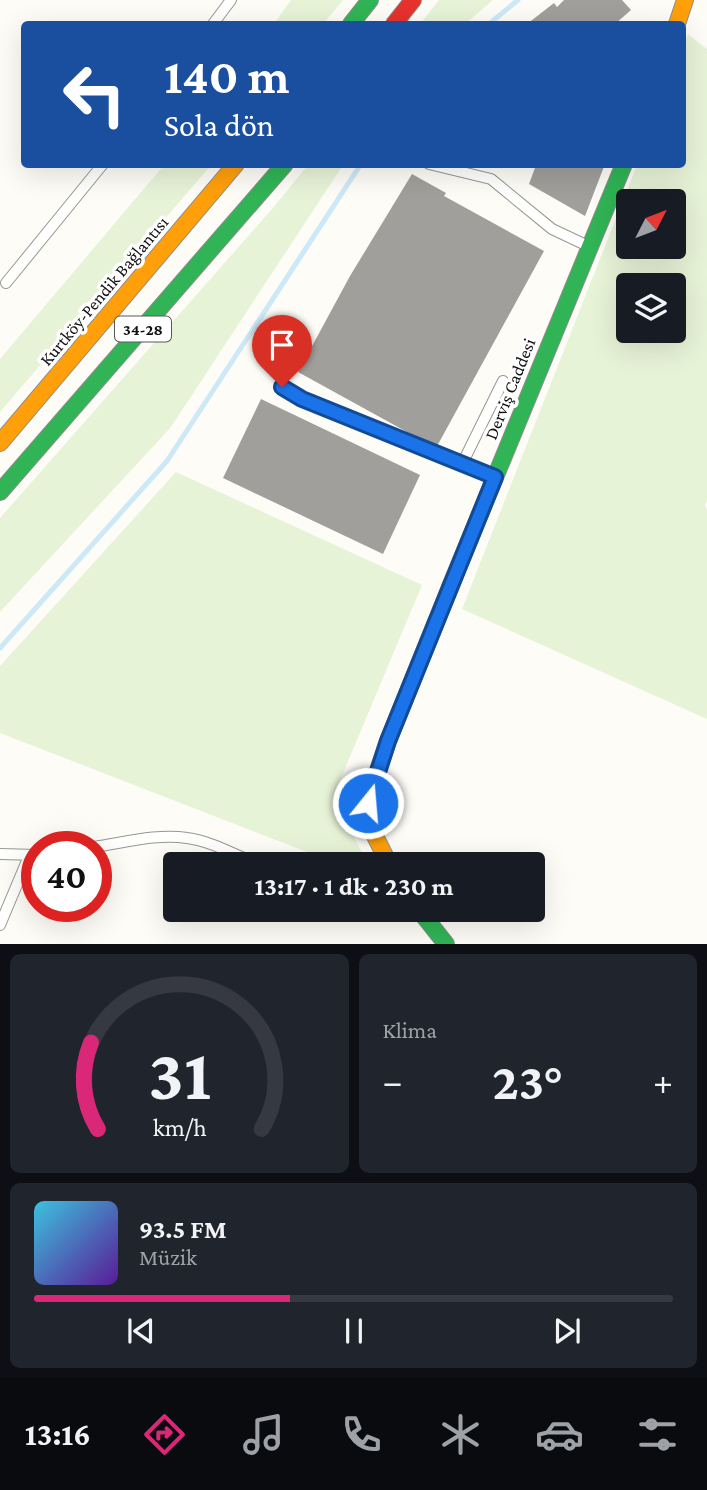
<!DOCTYPE html>
<html lang="tr">
<meta charset="utf-8">
<style>
:root{--surface:#171b24;--page:#20242c;--text:#f1f3f6;--muted:#9ea1a6;--line:#363941;--accent:#db2777}
body{margin:0;font-family:"Crimson Pro",serif;background:var(--page);color:var(--text);height:100vh;display:flex;flex-direction:column;font-size:26px;white-space:nowrap}
*{box-sizing:border-box;margin:0}
p{font-size:23px;color:var(--muted)}
.icon{flex:none;width:38px;height:38px;fill:none;stroke:currentColor;stroke-width:2;stroke-linecap:round;stroke-linejoin:round}
.map{position:relative;height:944px;overflow:hidden}
.drawer{display:flex;flex-direction:column;gap:10px;padding:10px;background:#0d0f14;flex:1}
.drawer>*{flex:none}
.hud{position:absolute;left:21px;top:21px;width:665px;height:147px;border-radius:7px;box-shadow:0 7px 28px #0002;background:#1a4fa0;color:#fff;overflow:hidden}
.needle{width:46px;rotate:48deg}
.controls{position:absolute;left:616px;top:189px;display:grid;gap:14px}
.controls a{display:grid;place-items:center;width:70px;height:70px;border-radius:7px;background:var(--surface);box-shadow:0 7px 28px #0002;font-size:35px}
.speed{position:absolute;left:21px;top:831px;display:flex;gap:14px;font-size:35px;font-weight:700;text-align:center}
.speed>*{display:grid;place-content:center;width:91px;height:91px;border-radius:50%;background:var(--surface);box-shadow:0 7px 28px #0002;line-height:1}
.speed .limit{border:10px solid #d22;background:#fff;color:#111}
.pin{position:absolute;display:grid;place-items:center;width:60px;height:60px;color:#fff;margin:-72px -30px;border-radius:50% 50% 50% 0;rotate:-45deg;box-shadow:0 0 7px #0007}
.pin .icon{rotate:45deg}
.me{position:absolute;width:77px;margin:-38px;rotate:17deg;stroke-linejoin:round;filter:drop-shadow(0 0 5px #0008)}
.turn{display:flex;align-items:center;gap:24px;height:147px;padding:0 28px;font-size:32px}
.turn .icon{width:91px;height:91px;stroke-width:2.5}
.turn b{display:block;font-size:49px;line-height:60px}
.big{font-size:52px;font-weight:700;line-height:1.1}
.drawer .card{flex:1;display:flex;flex-direction:column;justify-content:center;gap:10px;min-width:0;padding:0 24px;border-radius:10px;background:var(--page)}
.drawer .dial{align-items:center;gap:0}
.dial svg{height:182px;overflow:visible;fill:none;stroke:var(--line);stroke-width:7;stroke-linecap:round;text-anchor:middle}
.dial text{fill:var(--text);stroke:none}
.song{display:flex;align-items:center;gap:21px}
.cover{width:84px;height:84px;border-radius:10px;background:linear-gradient(135deg,hsl(190 70% 55%),hsl(270 70% 35%))}
.played{height:7px;border-radius:4px;background:linear-gradient(90deg,var(--accent) 40%,var(--line) 40%)}
.keys{display:flex;justify-content:space-around;direction:ltr}
.heat{display:flex;justify-content:space-between;align-items:center;font-size:38px;direction:ltr}
.drawer .tiles{flex:1;display:grid;gap:10px;grid-template-columns:1fr 1fr}
.card:last-child{grid-column:span 2}
.trip{position:absolute;left:163px;top:852px;width:382px;height:70px;border-radius:7px;background:var(--surface);box-shadow:0 7px 28px #0002;font-weight:700;line-height:70px;text-align:center}
.tab-bar{display:flex;height:112px;justify-content:space-around;align-items:center;background:#090b0e;color:var(--muted)}
.tab-bar .icon{width:49px;height:49px}
.tab-bar .current{color:var(--accent)}
.tab-bar b{font-size:32px;color:var(--text)}
.map>svg:first-child{display:block}
.green{fill:#e7f3d7;fill-rule:evenodd}
.lines{fill:none;stroke-linecap:round;stroke-linejoin:round}
.stream{stroke:#cde8f7;stroke-width:5}
.building{fill:#a19f9c}
.lane-casing{stroke:#979795;stroke-width:12}
.fast-casing{stroke:#8e8d8b;stroke-width:18}
.slow-casing{stroke:#8e8d8b;stroke-width:18}
.jam-casing{stroke:#8e8d8b;stroke-width:18}
.lane{stroke:#fffffe;stroke-width:10}
.fast{stroke:#30b455;stroke-width:16}
.slow{stroke:#ff9f0a;stroke-width:16}
.jam{stroke:#e5322d;stroke-width:16}
.route-casing{stroke:#114b97;stroke-width:18}
.route{stroke:#1a73e8;stroke-width:12}
.labels{text-anchor:middle;dominant-baseline:central;stroke-width:7;stroke-linejoin:round;paint-order:stroke}
.shield{fill:#fff;stroke:#585858;stroke-width:2}
.shield-label{font-size:16px;font-weight:bold;fill:#111}
.street-label{font-size:18px;fill:#111;stroke:#fff}
</style>
<div class="map">
<svg width="707" height="944" viewBox="0 0 707 944">
<rect width="100%" height="100%" fill="#fdfcf7"/>
<path class="green" d="M291 0H343L323 24H274Z
M439 0H493L465 24H420Z
M688 34 707 49V501L705 505 707 510V719L462 609 637 165 682 164V49ZM628 201H674V247H628ZM628 285H674V331H628Z
M164 165H211L0 412V359Z
M308 165H343L171 427 0 612V518L272 209Z
M176 472 422 585 333 797 368 864H338L0 733V666Z"/>
<g class="lines">
<path class="stream" d="M489 24 518 0
M0 648 167 461 361 164"/>
</g>
<path class="building" d="M564 0H622L631 10 615 24H527L554 3 557 7Z
M532 164H605L585 216 529 184 535 168Z
M412 174 446 193 444 196 544 251 436 448 298 372 350 276Z
M261 399 420 475 383 554 223 478Z"/>
<g class="lines">
<g class="lane-casing">
<path id="lane" d="M213 24 231 0
M429 164 491 179 552 229 588 246
M6 283 103 164
M282 387 302 399 494 477
M462 464 503 381
M94 847C123 843 157 833 187 838 211 841 235 855 258 864
M0 854 37 855
M0 925 29 856"/>
</g>
<g class="fast-casing">
<path id="fast" d="M351 24 370 0
M0 492 285 164
M450 587 624 164
M419 910 446 944"/>
</g>
<g class="slow-casing">
<path id="slow" d="M677 24 685 0
M0 443 236 164
M389 864 372 830 367 812 372 788 388 741 450 587"/>
</g>
<g class="jam-casing">
<path id="jam" d="M394 24 413 0"/>
</g>
<use href="#lane" class="lane"/>
<use href="#fast" class="fast"/>
<use href="#slow" class="slow"/>
<use href="#jam" class="jam"/>
</g>
<g class="lines">
<g class="route-casing">
<path id="route" d="M282 387 302 399 495 477 388 741 368 803"/>
</g>
<use href="#route" class="route"/>
</g>
<g class="labels">
<rect class="shield" x="115" y="316.5" width="56" height="25" rx="5"/>
<g class="shield-label">
<text x="143" y="329">34-28</text>
</g>
<g class="street-label">
<text transform="translate(104 291) rotate(-50)">Kurtköy-Pendik Bağlantısı</text>
<text transform="translate(510 389) rotate(-68)">Derviş Caddesi</text>
</g>
</g>
</svg>
<div class="controls">
<a><svg class="needle" viewBox="-14 -14 28 28"><path d="M0-13l5 13h-10z" fill="#e53935"/><path d="M0 13l5-13h-10z" fill="#9ea1a6"/></svg></a>
<a><svg class="icon" aria-label="layers" viewBox="0 0 24 24"><path d="M12 4l9 5-9 5-9-5zM3 14l9 5 9-5"/></svg></a>
</div>
<div class="speed"><div class="limit">40</div></div>
<div class="pin" style="left:282px;top:387px;background:#d93025"><svg class="icon" aria-label="arrive" viewBox="0 0 24 24"><path d="M6 21V4h12l-3 4 3 4H6"/></svg></div>
<svg class="me" style="left:368px;top:803px" viewBox="-20 -20 40 40"><circle r="17" fill="#1a73e8" stroke="#fff" stroke-width="3"/><path d="M0-11L8 9 0 5-8 9z" fill="#fff"/></svg>
<div class="trip">13:17 · 1 dk · 230 m</div>
<div class="hud">
<div class="turn"><svg class="icon" aria-label="left" viewBox="0 0 24 24"><path d="M17 20v-9H6M10 6l-5 5 5 5"/></svg><div><b>140 m</b>Sola dön</div></div>
</div>
</div>
<section class="drawer">
<div class="tiles">
<div class="card dial"><svg viewBox="0 0 100 80">
<path d="M14 69A42 42 0 1 1 86 69"/>
<path d="M14 69A42 42 0 0 1 11 31" stroke="#db2777"/>
<text x="50" y="56" font-size="32" font-weight="700">31</text>
<text x="50" y="72" font-size="11">km/h</text>
</svg></div>
<div class="card"><p>Klima</p>
<div class="heat"><a>−</a><b class="big">23°</b><a>+</a></div>
</div>
<div class="card">
<div class="song"><i class="cover"></i><div><b>93.5 FM</b><p>Müzik</p></div></div>
<div class="played"></div>
<div class="keys"><svg class="icon" aria-label="previous" viewBox="0 0 24 24"><path d="M18 5L8 12l10 7zM5 5v14"/></svg><svg class="icon" aria-label="pause" viewBox="0 0 24 24"><path d="M8 5v14M16 5v14"/></svg><svg class="icon" aria-label="next" viewBox="0 0 24 24"><path d="M6 5l10 7-10 7zM19 5v14"/></svg></div>
</div>
</div>
</section>
<nav class="tab-bar">
<b>13:16</b>
<svg class="icon current" aria-label="directions" viewBox="0 0 24 24"><path d="M12 3l9 9-9 9-9-9zM9 14v-3h6M13 9l2 2-2 2"/></svg>
<svg class="icon" aria-label="music" viewBox="0 0 24 24"><path d="M9 18V5l10-2v13"/><circle cx="6" cy="18" r="3"/><circle cx="16" cy="16" r="3"/></svg>
<svg class="icon" aria-label="phone" viewBox="0 0 24 24"><path d="M5 4h4l2 5-3 2q2 4 5 5l2-3 5 2v4C11 20 4 13 5 4z"/></svg>
<svg class="icon" aria-label="climate" viewBox="0 0 24 24"><path d="M12 3v18M4 7l16 10M4 17L20 7"/></svg>
<svg class="icon" aria-label="car" viewBox="0 0 24 24"><path d="M5 17H2v-5l4-1 3-4h7l3 4 3 1v5h-3M9 17h6M6 11h13"/><circle cx="7" cy="17" r="2"/><circle cx="17" cy="17" r="2"/></svg>
<svg class="icon" aria-label="filters" viewBox="0 0 24 24"><path d="M4 7h16M4 17h16"/><circle cx="9" cy="7" r="2"/><circle cx="15" cy="17" r="2"/></svg>
</nav>
